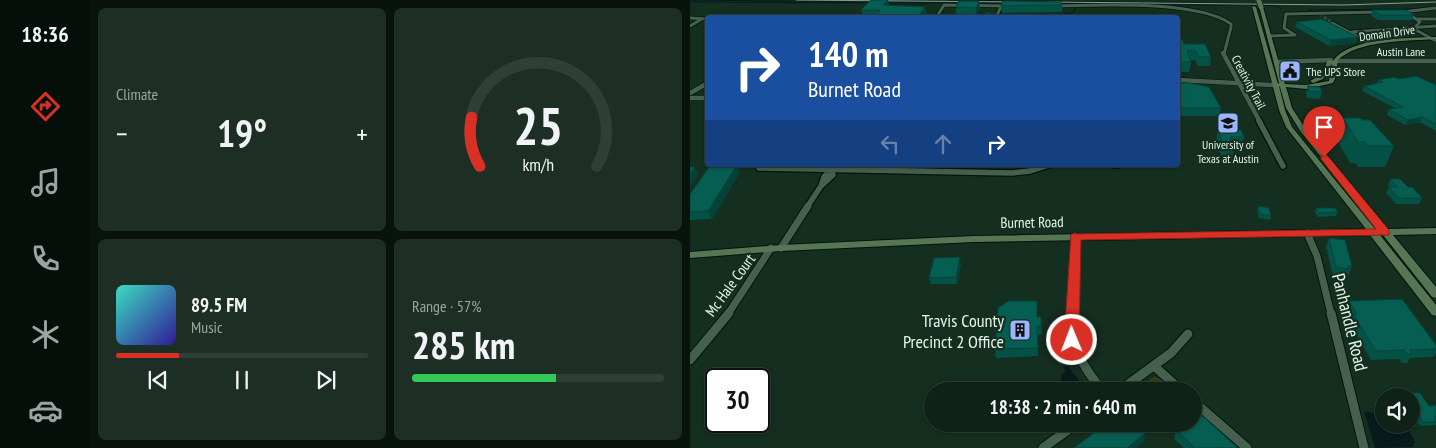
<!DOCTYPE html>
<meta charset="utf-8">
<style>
:root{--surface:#0f2217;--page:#1d2f24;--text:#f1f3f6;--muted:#9ba4a1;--line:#2f3f36;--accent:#d93025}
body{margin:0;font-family:"PT Sans Narrow",sans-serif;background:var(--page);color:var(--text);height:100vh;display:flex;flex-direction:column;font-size:19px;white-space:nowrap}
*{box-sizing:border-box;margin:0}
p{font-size:16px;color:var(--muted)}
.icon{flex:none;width:28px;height:28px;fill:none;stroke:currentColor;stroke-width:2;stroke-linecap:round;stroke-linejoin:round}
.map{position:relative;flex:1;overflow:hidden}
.details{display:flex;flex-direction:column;gap:8px;padding:8px;background:#08130d;width:600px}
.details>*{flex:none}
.guide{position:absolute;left:15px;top:15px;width:475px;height:152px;border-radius:5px;box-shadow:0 1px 4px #0004,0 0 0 1px var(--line);background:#1a4fa0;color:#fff;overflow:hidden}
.buttons{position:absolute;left:685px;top:388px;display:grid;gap:10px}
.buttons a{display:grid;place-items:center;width:45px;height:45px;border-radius:50%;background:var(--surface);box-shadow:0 1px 4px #0004,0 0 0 1px var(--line);font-size:25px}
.speed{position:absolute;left:15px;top:368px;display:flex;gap:10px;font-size:25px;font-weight:700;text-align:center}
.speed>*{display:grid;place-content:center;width:65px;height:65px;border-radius:50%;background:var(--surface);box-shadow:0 1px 4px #0004,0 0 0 1px var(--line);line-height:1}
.speed .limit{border:2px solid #111;border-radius:8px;background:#fff;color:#111}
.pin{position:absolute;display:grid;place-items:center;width:42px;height:42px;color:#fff;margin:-51px -21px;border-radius:50% 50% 50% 0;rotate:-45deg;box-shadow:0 0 5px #0007}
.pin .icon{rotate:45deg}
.me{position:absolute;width:55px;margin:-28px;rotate:359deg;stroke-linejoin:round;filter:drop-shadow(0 0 4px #0008)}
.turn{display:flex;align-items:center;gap:18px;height:105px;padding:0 20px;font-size:22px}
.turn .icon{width:65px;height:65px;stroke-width:2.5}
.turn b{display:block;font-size:35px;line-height:42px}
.lanes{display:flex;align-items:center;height:48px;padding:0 20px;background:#0003;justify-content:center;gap:25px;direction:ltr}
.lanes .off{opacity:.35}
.big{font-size:38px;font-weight:800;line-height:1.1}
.details .card{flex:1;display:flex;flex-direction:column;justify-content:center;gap:8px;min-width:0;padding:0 18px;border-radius:8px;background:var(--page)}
.details .dial{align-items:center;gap:0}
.dial svg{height:130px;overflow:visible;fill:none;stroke:var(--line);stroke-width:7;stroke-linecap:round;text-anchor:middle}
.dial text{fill:var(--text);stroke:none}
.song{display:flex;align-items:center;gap:15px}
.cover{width:60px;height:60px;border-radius:8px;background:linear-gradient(135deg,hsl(170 70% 55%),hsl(250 70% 35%))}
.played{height:5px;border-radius:2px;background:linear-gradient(90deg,var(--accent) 25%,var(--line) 25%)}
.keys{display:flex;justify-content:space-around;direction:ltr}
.heat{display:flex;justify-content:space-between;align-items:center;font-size:28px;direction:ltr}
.charge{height:8px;border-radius:4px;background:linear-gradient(90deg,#34c759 57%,var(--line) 0)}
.details .tiles{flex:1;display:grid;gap:8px;grid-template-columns:repeat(2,1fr)}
.trip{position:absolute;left:234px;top:382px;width:278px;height:50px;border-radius:25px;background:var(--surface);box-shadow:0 1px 4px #0004,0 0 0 1px var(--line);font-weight:800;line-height:50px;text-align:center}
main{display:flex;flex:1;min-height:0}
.menu{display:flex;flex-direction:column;width:90px;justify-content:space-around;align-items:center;background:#060e09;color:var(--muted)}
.menu .icon{width:35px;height:35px}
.menu .current{color:var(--accent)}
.menu b{font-size:22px;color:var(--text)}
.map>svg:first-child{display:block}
.green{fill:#3b3d14}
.water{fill:#071a1c}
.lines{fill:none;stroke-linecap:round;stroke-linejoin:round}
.stream{stroke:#071a1c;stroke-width:1}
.street-tunnel{stroke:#344c3e;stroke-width:3;stroke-dasharray:3 2;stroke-linecap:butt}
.street-far4-casing{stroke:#001609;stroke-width:4.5}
.street-far3-casing{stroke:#001609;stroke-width:5.5}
.street-far2-casing{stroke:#001609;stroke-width:8}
.street-far1-casing{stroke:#001609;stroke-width:9}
.street-casing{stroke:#001609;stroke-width:11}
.secondary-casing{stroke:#001609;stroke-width:2}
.street-far4{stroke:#45604f;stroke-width:3}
.street-far3{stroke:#45604f;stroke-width:4.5}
.street-far2{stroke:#45604f;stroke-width:5.5}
.street-far1{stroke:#45604f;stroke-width:7}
.street{stroke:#45604f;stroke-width:9}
.secondary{fill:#567555;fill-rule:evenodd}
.rail{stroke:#8a9e92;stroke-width:1}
.secondary-bridge-casing{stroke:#001609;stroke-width:6;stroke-linecap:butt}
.secondary-bridge{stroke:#567555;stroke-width:5}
.wall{fill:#045146}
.shaded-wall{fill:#044239}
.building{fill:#055e51;stroke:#044239}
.route{fill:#d93025;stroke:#8d1f18}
.labels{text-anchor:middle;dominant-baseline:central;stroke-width:4.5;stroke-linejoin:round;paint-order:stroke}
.far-street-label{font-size:12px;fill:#e6f5eb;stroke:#142e1f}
.far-poi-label{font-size:12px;fill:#e6f5eb;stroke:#142e1f;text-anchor:start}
.street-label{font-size:15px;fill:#e6f5eb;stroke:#142e1f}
.near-poi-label{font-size:18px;fill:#e6f5eb;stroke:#142e1f;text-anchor:end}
.near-street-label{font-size:18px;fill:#e6f5eb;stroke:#142e1f}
</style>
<main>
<nav class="menu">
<b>18:36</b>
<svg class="icon current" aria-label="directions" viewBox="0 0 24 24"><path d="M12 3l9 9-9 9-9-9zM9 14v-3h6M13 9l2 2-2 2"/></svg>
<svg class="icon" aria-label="music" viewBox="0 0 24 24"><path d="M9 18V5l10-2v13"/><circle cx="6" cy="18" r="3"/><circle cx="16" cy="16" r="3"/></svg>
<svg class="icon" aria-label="phone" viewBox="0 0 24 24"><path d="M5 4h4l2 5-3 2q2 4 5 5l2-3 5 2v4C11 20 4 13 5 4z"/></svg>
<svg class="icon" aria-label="climate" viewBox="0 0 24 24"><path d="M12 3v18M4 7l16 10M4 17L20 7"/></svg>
<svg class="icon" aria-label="car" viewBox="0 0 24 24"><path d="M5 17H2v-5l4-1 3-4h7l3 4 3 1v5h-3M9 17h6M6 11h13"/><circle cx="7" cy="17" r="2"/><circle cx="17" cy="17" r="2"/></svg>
</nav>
<section class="details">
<div class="tiles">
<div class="card"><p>Climate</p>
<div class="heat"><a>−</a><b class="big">19°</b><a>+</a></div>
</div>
<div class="card dial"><svg viewBox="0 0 100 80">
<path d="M14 69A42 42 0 1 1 86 69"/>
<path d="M14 69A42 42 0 0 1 9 39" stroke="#d93025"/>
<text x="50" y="56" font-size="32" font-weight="700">25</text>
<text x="50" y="72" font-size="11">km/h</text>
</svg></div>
<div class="card">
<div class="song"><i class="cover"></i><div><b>89.5 FM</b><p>Music</p></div></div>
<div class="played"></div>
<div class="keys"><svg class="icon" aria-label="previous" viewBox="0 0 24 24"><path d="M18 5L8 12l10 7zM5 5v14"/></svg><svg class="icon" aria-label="pause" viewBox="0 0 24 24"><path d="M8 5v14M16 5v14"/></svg><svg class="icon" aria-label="next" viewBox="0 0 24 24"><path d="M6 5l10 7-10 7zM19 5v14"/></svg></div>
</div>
<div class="card"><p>Range · 57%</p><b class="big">285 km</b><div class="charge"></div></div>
</div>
</section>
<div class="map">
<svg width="746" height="448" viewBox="0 0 746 448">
<rect width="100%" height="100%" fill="#142e1f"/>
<path class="green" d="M464 377 471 379 486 391H443Z"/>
<path class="water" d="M378 366 391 383 379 391H372L371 374 376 372 373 367Z
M674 411 684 413 686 418 694 419V424H715L725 441 723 447 685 448Z"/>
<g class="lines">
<path class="stream" d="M0 0 181 2
M258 0 586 4
M0 2 180 3
M198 2 271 3
M288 3H313
M197 4H237
M370 4H383
M463 5H568
M573 5 587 6 592 9
M619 10 725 9
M353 18 381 13 385 11V7"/>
<path class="street-tunnel" d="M630 14 642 23"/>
<g class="street-far4-casing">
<path id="street-far4" d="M363 6C406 5 508 0 541 24V27L534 54
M712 12 746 8
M716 12 730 22 725 27 726 30 746 41
M0 18 18 19
M246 18 254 5 318 6
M306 18 311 6
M726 19H746
M642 23 680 43
M0 26 12 19
M662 32 746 26
M605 35 594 28 596 14 690 12
M579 36 605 35"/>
</g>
<g class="street-far3-casing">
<path id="street-far3" d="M533 53 570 122
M646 61H746
M588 62 641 60
M488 80 584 85
M0 93 18 83
M0 98H18"/>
</g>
<g class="street-far2-casing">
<path id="street-far2" d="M569 121 593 166
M424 165H427
M69 168 322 173 340 171 359 165
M131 186 134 177 146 165
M117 207 131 186 143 175 142 170"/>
</g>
<g class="street-far1-casing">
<path id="street-far1" d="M617 233 627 256 641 314
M91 248 118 206
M38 314 81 248
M381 314 385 236"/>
</g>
<g class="street-casing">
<path id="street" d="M381 313C380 345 393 368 413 391
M641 313 674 448
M0 360 39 313
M464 366 492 391
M429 391 481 353 498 334
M502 400 557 448
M353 448 386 424"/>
</g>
<g class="secondary-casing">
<path id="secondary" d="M562 6 566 7 588 84 589 83 569 6 573 7 595 84 616 85 639 81 642 63 633 79 623 83 620 81 631 75 638 60 643 61C659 37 720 38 746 37V39C719 41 668 40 648 60L645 79 643 83 616 89 596 87 602 108 617 131 698 229 746 228V234L703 235 746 287V298L742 297 693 235H690L746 305V316L742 315 680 235 284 242 91 251 0 258V252L91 245 284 236 676 229 596 127 589 110ZM589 86 590 87 596 108 611 132 688 229H685L602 127 595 110Z"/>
</g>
<use href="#street-far4" class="street-far4"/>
<use href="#street-far3" class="street-far3"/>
<use href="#street-far2" class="street-far2"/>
<use href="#street-far1" class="street-far1"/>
<use href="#street" class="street"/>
<use href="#secondary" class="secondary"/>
<path class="rail" d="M106 0 326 2
M359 2 653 5 746 2"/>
<g class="secondary-bridge-casing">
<path id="secondary-bridge" d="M569 1 571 7"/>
</g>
<use href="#secondary-bridge" class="secondary-bridge"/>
</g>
<path class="wall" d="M181 0H198L199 5 235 7 237 15 236 18 173 17 171 10Z
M269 1 290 9 286 15H266V7Z
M372 5V12L312 13 311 6Z
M682 10 724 15 722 20H688L681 16Z
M607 22 666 43 639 46 605 27Z
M488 39 494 44 521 57 520 66H508L505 60H500L501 62 499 72H488Z
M709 79 746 85V131L730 122 715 125 697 115 699 109 705 108 672 91 674 86 687 83 688 80Z
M488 83 531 108 529 116H489L488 112Z
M618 86 632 92 630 99 617 98 616 92Z
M653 118 672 120 704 146 695 167H668L666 163H660L646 138Z
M528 130 554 137 552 148H544L542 158H532L526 141Z
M40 165H47L50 172 22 219 0 220V194Z
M700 179 718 187 732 198 729 204H706L696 193 699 187H700L698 185Z
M568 206 581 216 580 220 569 218 567 210Z
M626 208 648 212 646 216 628 217 625 212Z
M639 238 662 266 659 275 657 274 655 277 643 276 636 246Z
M271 264 267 284H241L239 278Z
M659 301 746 345V353L743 357 720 358 717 363H712L709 359 681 360 659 323 661 318 655 310Z
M348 317H351L352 334 348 335V356L306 358 305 349Z
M714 393H730L739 406 746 405V425L730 426 721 411V396H716L715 394 716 396H712Z
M486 430 548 448H494L484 439Z"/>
<path class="shaded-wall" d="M198 0 200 7 193 5Z
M289 1 290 9 286 15V8Z
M235 7 237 15 236 18H230V14Z
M668 37 666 43 639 46 641 40Z
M732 117 730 122 715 125 718 120Z
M47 165 50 172 22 219 18 211Z
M5 167 9 174 0 187V174Z
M270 257 271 264 267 284 266 277Z
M455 433 454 442 446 448H437Z"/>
<path class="building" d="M181 0H198L193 5 235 7 230 14H235L233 18H183L190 10H171Z
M269 1H289L286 8 266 7Z
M313 1 371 2 372 5 311 6Z
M682 10H716L724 15H690Z
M295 13H301L299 18H294Z
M632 19 668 37 641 40 607 22Z
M488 39H492L494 44H515L521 57H509L506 51H497L501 62H488Z
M726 76 746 85V124L732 117 718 120 699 109 713 107 674 86 693 82 688 80 704 77 709 79Z
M488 83H500L519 87 531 108H490L488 100Z
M618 86 630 87 632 92 619 91Z
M653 118H670L672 120H680L704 146H677L674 142H668Z
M528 130H551L554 137H540L544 147H534Z
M40 165H47L18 211 0 212V194L20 166Z
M0 167H5L0 174Z
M700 179H710L718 187H722L732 198H708L699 187H708Z
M568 206 579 208 581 216 570 214Z
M626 208H645L648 212 629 213Z
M639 238 655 240 662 266H658L659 269 646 267Z
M270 257 266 277 239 278 244 258Z
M712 299 746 345V349L720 350 722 354H717L714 350 686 351 663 314H667L659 301Z
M318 301H347V317H351V326H347L348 348 305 349 308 308Z
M714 393H730L739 406 746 405V416H745L746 422H733L721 404V396H716Z
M508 412 548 448H505L486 430 494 424H502V416Z
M427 424H445L455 433 437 448H384L413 426 417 431Z"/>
<path class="route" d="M631 155H637L699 230V235L391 240 389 340 387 344H376L374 340 381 234 686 229 631 159Z"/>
<defs>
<g id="civic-square" transform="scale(1.125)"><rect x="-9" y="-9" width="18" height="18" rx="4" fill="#9bb5fd" stroke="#142e1f"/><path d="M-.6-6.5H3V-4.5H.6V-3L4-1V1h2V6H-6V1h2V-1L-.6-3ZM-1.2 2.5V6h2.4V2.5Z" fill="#111"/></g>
<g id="university-square" transform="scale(1.125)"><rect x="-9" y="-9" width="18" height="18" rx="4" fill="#9bb5fd" stroke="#142e1f"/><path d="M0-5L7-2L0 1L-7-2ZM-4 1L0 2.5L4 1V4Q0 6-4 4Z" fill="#111"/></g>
<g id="building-square" transform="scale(1.125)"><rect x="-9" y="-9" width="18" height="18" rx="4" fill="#9bb5fd" stroke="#142e1f"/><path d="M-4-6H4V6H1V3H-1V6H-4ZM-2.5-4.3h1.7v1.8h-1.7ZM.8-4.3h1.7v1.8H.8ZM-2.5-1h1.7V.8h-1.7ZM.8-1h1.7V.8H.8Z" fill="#111"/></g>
</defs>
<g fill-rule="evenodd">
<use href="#civic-square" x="600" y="71"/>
<use href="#university-square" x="538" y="123"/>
<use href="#building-square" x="330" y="330"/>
</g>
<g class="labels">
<g class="far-street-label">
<text transform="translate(697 33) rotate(-8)">Domain Drive</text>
<text x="711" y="51">Austin Lane</text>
<text transform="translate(559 82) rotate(62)">Creativity Trail</text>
</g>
<g class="far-poi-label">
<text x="616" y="71">The UPS Store</text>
<text x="538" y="144" text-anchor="middle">University of<tspan x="538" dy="14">Texas at Austin</tspan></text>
</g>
<g class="street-label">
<text transform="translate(342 222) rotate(-1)">Burnet Road</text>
<text transform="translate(40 285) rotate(-54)">Mc Hale Court</text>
</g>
<g class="near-poi-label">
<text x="314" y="320">Travis County<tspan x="314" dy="21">Precinct 2 Office</tspan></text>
</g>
<g class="near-street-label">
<text transform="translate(660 322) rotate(76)">Panhandle Road</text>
</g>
</g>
</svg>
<div class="buttons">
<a><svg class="icon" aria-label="sound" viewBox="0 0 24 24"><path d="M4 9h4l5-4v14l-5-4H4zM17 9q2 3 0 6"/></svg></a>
</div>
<div class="speed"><div class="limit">30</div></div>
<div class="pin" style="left:634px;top:157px;background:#d93025"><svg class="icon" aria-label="arrive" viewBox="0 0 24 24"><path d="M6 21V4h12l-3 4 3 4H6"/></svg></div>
<svg class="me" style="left:382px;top:340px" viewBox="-20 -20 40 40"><circle r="17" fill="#d93025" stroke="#fff" stroke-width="3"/><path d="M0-11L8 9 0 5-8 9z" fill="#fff"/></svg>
<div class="trip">18:38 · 2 min · 640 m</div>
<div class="guide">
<div class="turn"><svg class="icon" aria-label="right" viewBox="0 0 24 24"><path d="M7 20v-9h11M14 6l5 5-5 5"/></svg><div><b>140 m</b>Burnet Road</div></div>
<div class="lanes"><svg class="icon off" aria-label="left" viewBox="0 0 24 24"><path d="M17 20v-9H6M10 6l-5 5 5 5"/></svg><svg class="icon off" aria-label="ahead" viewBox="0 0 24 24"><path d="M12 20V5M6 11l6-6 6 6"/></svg><svg class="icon" aria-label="right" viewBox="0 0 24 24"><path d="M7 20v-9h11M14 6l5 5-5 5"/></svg></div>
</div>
</div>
</main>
